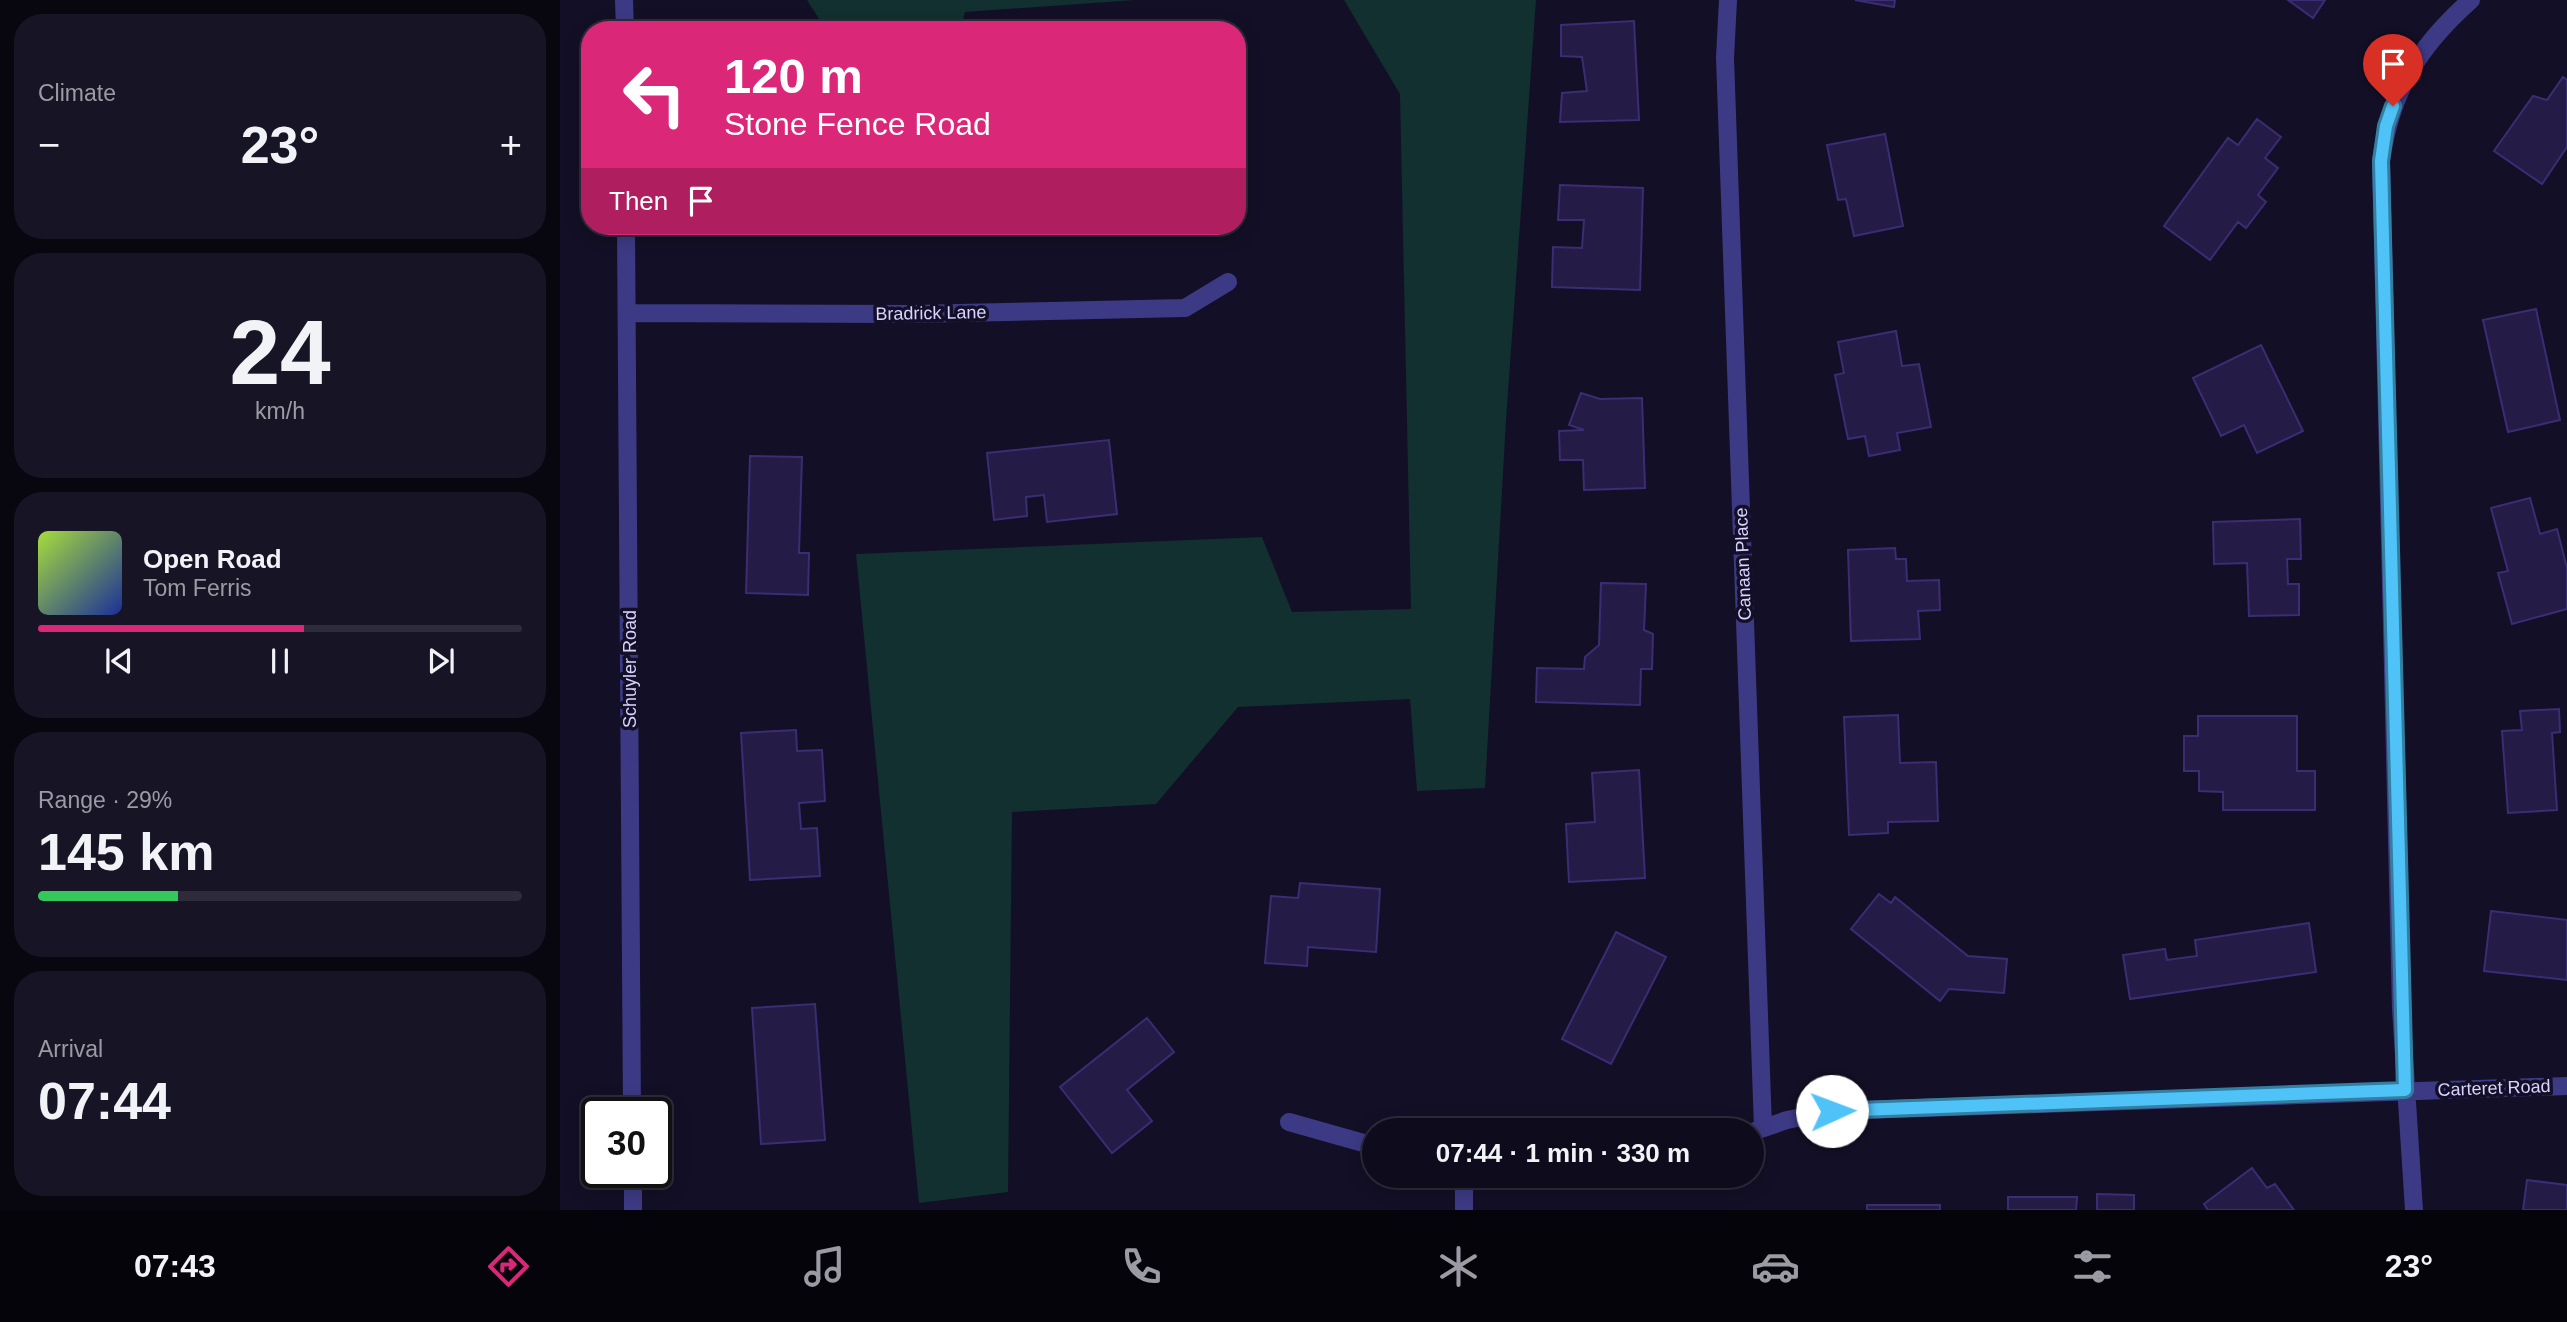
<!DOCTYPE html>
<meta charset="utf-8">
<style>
:root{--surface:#0e0b1c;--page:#171425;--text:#f1f3f6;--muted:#9b9ba3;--line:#2e2b3b;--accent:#db2777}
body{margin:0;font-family:Arial,sans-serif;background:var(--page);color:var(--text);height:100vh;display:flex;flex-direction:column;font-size:26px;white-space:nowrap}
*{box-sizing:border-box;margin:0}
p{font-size:23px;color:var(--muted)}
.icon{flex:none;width:38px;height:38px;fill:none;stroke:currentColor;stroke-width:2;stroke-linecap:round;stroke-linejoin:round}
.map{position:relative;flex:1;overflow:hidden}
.panel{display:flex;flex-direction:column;gap:14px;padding:14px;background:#08060f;width:560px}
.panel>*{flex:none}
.banner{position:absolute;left:21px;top:21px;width:665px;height:214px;border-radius:28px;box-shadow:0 4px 18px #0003,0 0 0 2px var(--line);background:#db2777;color:#fff;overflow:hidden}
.speed{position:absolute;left:21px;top:1097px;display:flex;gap:14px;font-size:35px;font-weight:700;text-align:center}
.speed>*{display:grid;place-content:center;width:91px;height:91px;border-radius:50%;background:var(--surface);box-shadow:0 4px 18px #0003,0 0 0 2px var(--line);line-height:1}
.speed .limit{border:4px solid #111;border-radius:10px;background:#fff;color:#111}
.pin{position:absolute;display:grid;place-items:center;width:60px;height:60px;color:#fff;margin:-72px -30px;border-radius:50% 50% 50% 0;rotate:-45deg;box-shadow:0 0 7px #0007}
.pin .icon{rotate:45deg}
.me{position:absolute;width:77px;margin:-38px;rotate:88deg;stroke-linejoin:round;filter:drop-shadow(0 0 5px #0008)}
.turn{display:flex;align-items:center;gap:24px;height:147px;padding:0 28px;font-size:32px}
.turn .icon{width:91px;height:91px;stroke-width:2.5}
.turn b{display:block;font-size:49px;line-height:60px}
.then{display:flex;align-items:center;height:66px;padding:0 28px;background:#0003;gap:14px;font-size:26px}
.big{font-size:52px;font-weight:700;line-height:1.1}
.panel .widget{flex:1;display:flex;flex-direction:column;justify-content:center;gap:10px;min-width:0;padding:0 24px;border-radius:28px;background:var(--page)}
.panel .dial{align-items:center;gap:0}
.dial b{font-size:91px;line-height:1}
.song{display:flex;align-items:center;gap:21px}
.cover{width:84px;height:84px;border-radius:10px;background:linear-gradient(135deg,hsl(80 70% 55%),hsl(230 70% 35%))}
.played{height:7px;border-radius:4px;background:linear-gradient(90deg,var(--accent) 55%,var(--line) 55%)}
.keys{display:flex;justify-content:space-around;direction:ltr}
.heat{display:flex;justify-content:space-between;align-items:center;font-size:38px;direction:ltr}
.charge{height:10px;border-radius:5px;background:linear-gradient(90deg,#34c759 29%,var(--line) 0)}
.trip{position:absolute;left:802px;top:1118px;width:402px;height:70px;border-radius:35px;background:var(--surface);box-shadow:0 4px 18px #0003,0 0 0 2px var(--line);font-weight:700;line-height:70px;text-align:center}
.tab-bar{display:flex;height:112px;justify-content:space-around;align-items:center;background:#06040b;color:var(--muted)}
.tab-bar .icon{width:49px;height:49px}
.tab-bar .selected{color:var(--accent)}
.tab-bar b{font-size:32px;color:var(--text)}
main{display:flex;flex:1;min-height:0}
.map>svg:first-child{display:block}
.green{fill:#12302f}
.building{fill:#241b47;stroke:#3b2d73;stroke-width:2}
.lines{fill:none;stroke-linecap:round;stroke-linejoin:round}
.street{stroke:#3d3a85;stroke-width:18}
.route-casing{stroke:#337fa1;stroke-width:18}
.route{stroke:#4fc3f7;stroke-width:12}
.labels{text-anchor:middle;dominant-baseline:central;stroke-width:7;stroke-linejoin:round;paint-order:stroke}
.street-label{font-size:18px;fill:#d9d4ff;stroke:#130f26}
</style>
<main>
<section class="panel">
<div class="widget"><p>Climate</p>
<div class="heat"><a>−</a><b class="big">23°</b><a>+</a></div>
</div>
<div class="widget dial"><b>24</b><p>km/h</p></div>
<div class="widget">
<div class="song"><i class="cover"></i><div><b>Open Road</b><p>Tom Ferris</p></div></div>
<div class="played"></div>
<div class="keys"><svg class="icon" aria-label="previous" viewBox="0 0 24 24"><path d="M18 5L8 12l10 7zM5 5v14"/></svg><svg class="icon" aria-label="pause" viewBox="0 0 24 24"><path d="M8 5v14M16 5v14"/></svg><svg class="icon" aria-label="next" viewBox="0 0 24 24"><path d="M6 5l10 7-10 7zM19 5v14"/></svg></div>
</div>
<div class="widget"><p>Range · 29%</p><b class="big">145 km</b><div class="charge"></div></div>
<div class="widget"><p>Arrival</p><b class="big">07:44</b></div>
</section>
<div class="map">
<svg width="2007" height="1210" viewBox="0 0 2007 1210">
<rect width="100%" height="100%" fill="#130f26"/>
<path class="green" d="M247 0H575L405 12 400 30H266Z
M784 0H976L946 420 925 788 857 791 850 699 678 707 596 804 452 812 448 1192 359 1203 296 554 702 537 732 612 851 609 840 94Z"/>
<path class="building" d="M1295 0H1335L1334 7Z
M1728 0H1765L1753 18Z
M1074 21 1079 120 1000 122 1002 93 1027 91 1022 57 1001 56V25Z
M2003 77 2007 80V147L1982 184 1934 151 1973 96 1987 100Z
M1697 119 1721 137 1705 158 1718 168 1698 195 1706 202 1686 228 1678 222 1650 260 1604 226 1668 138 1678 145Z
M1325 134 1343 226 1294 236 1286 199 1278 200 1267 145Z
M1000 185 1083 188 1080 290 992 287 993 247 1022 248 1024 220H998Z
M1976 309 2000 420 1948 432 1923 320Z
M1336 331 1342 366 1359 364 1371 427 1337 433 1340 450 1309 456 1305 436 1288 439 1275 375 1284 373 1278 342Z
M1701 345 1743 431 1697 453 1684 425 1661 436 1633 378Z
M1021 393 1040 399 1082 398 1085 488 1024 490 1023 460H1000L999 431 1024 430 1009 425Z
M549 440 557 514 487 522 484 495 466 497 467 516 434 520 427 453Z
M190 456 242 457 239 553H249L248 595 186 593Z
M1970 498 1980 534 1997 529 2007 568V609L1952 624 1938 573 1948 571 1931 508Z
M1740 519 1741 559H1727L1728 584H1739V615L1689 616 1687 563 1654 564 1653 522Z
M1335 548 1336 559H1346L1347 581 1379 580 1380 610 1358 611 1360 639 1291 641 1288 550Z
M1041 583 1086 584 1084 630 1093 634 1092 669H1081L1080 705 976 702 977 668 1024 669 1025 657 1039 645Z
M1999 709 2000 732 1992 733 1997 810 1948 813 1942 731 1962 730 1960 711Z
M1338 715 1340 763 1376 762 1378 821 1328 822V833L1289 835 1284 717Z
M1638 716H1737V771H1755V810H1663V792L1639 791V771H1624V736H1638Z
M236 730 237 751 262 750 265 801 239 803 241 829 257 828 260 876 190 880 181 733Z
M1079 770 1085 878 1009 882 1006 824 1035 822 1032 773Z
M740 883 820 889 816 952 748 947 747 966 705 963 711 896 738 898Z
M1319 894 1331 903 1335 897 1408 956 1447 959 1444 993 1389 989 1380 1001 1291 929Z
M1931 911 2007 920V980L1924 971Z
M1749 923 1756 972 1570 999 1563 955 1605 949 1607 960 1637 956 1635 940Z
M1056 932 1106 957 1051 1064 1002 1039Z
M255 1004 265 1140 201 1144 192 1008Z
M587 1018 614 1052 567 1090 592 1121 552 1153 500 1087Z
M1692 1168 1707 1188 1715 1184 1734 1210H1648L1644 1204Z
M1967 1180 2007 1185V1210H1963Z
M1537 1194 1574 1195V1210H1537Z
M1448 1197H1517L1516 1210H1448Z
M1307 1205H1380V1210H1307Z"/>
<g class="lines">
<path class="street" d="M64 0 65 30
M1168 0 1165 58 1203 1128
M66 226 72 1113
M67 313 351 314 625 308 668 282
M729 1122 814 1146
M1195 1131 1227 1120 1272 1111 2007 1086
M73 1172V1210
M904 1210V1176
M1854 1210 1841 1009 1821 161C1831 91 1858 47 1911 0"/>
</g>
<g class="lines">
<g class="route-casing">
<path id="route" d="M1272 1111 1845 1090 1821 161 1826 126 1833 106"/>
</g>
<use href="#route" class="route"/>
</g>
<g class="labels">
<g class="street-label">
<text transform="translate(371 313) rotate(-1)">Bradrick Lane</text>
<text transform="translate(1183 564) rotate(-92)">Canaan Place</text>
<text transform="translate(70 669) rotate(-90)">Schuyler Road</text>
<text transform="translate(1934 1088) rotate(-2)">Carteret Road</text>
</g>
</g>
</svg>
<div class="speed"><div class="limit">30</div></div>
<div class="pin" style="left:1833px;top:106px;background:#d93025"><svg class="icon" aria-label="arrive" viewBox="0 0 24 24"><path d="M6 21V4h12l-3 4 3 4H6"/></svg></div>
<svg class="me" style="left:1272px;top:1111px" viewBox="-20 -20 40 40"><circle r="19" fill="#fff"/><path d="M0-13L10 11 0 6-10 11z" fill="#4fc3f7"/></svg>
<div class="trip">07:44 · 1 min · 330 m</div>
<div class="banner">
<div class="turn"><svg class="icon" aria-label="left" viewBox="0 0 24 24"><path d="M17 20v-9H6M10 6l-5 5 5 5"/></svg><div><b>120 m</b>Stone Fence Road</div></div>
<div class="then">Then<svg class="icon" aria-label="arrive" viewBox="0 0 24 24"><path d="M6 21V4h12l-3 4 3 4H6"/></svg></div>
</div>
</div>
</main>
<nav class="tab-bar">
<b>07:43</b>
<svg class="icon selected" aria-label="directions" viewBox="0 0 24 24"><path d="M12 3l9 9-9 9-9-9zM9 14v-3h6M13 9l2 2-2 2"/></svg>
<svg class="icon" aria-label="music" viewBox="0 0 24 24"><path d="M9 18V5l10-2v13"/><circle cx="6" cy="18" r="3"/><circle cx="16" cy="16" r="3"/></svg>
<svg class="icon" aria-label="phone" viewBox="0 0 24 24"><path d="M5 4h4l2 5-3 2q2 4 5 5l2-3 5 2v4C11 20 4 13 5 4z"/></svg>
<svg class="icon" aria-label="climate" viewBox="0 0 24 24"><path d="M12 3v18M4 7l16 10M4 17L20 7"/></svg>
<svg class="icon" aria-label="car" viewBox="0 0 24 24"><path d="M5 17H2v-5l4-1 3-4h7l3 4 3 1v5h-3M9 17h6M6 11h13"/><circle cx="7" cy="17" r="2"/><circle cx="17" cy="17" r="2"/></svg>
<svg class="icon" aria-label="filters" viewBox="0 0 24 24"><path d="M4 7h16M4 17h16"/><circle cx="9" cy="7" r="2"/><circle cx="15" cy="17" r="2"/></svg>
<b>23°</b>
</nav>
